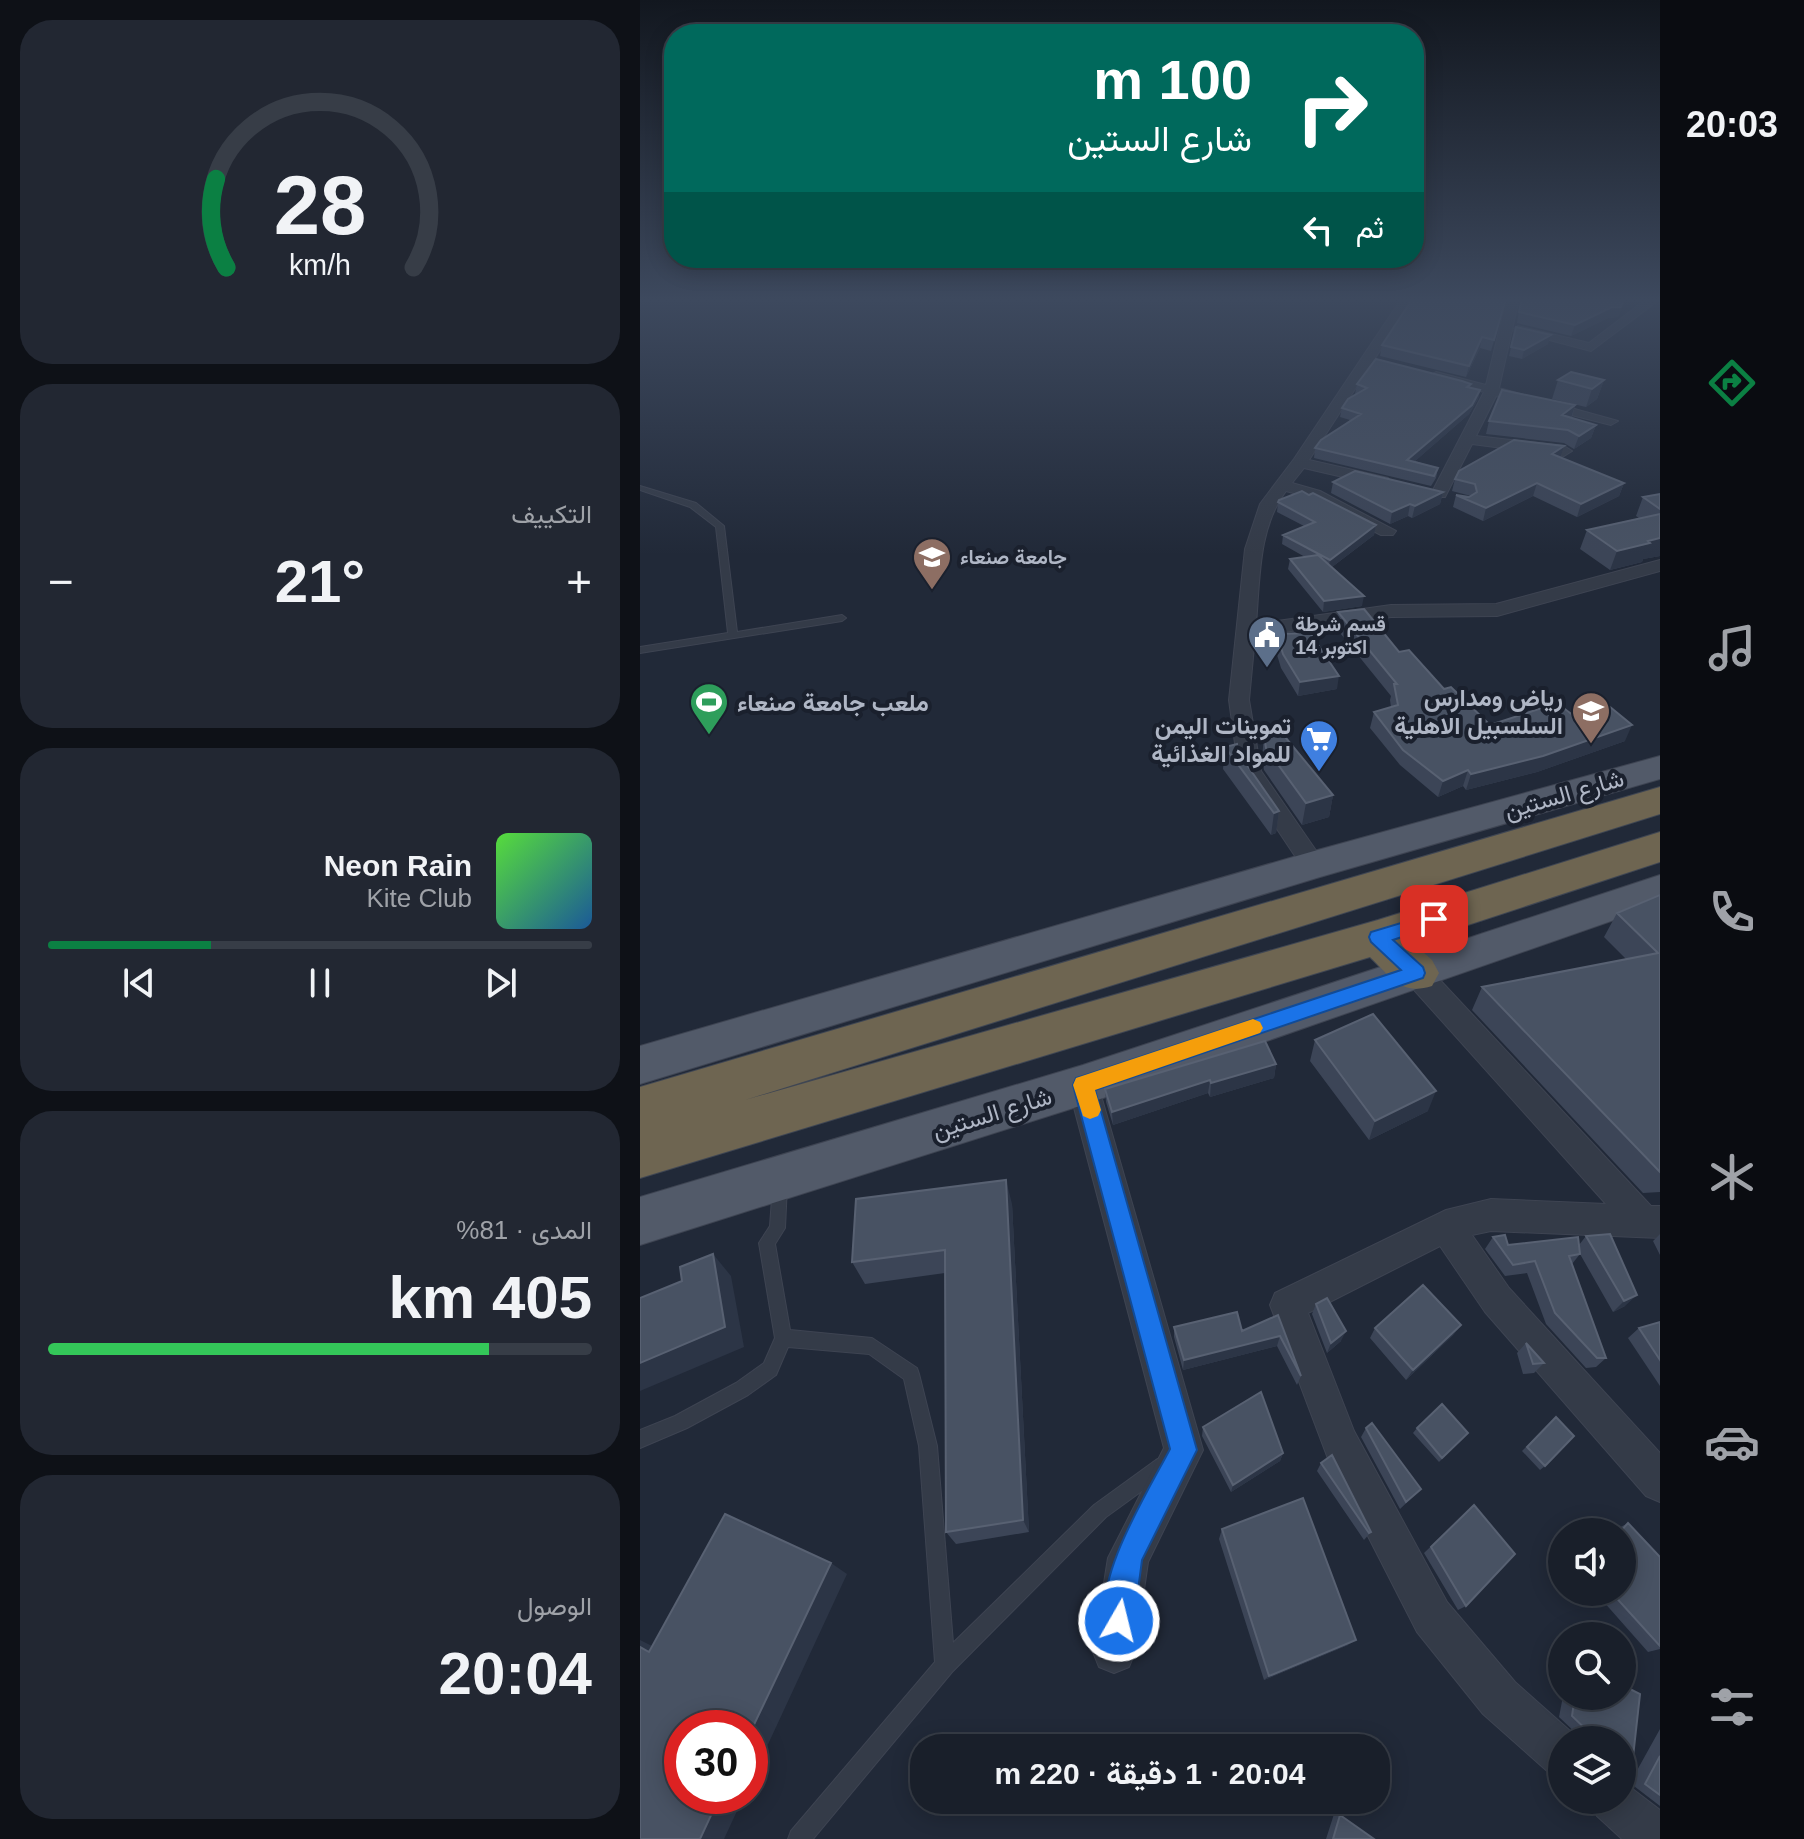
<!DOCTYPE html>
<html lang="ar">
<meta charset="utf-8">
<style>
:root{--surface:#191f2a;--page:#222732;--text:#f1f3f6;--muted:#9fa2a8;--line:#373d47;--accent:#0b8043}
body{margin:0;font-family:Helvetica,Vazirmatn,sans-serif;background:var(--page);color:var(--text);direction:rtl;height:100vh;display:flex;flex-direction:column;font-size:30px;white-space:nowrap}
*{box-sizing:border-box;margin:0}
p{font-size:26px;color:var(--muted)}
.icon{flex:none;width:44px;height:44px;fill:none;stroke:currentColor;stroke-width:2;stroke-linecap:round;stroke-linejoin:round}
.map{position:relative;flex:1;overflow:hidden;direction:ltr}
.panel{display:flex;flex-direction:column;gap:20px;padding:20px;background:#0e1117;width:640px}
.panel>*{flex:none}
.top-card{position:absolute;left:24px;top:24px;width:760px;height:244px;border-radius:32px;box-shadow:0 4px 20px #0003,0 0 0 2px var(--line);direction:rtl;background:#00695c;color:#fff;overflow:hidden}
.controls{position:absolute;left:908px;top:1518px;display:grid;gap:16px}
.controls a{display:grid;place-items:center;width:88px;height:88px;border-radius:50%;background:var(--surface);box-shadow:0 4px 20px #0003,0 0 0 2px var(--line);font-size:40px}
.speed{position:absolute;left:24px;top:1710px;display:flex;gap:16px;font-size:40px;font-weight:700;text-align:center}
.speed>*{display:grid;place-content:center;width:104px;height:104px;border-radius:50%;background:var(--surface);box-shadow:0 4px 20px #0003,0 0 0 2px var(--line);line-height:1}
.speed .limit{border:12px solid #d22;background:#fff;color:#111}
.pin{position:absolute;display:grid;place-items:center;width:68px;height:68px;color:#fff;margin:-34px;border-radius:16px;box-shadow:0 4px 12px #0006}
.me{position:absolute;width:88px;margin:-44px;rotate:8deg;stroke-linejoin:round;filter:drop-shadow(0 0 6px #0008)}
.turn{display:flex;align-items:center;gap:28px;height:168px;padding:0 40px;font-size:36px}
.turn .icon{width:104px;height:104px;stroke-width:2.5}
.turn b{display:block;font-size:56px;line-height:68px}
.then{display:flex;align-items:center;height:76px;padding:0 40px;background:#0003;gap:16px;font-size:30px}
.big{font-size:60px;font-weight:700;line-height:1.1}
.panel .widget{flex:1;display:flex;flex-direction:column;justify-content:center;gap:12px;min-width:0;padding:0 28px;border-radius:32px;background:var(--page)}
.panel .dial{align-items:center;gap:0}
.dial svg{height:208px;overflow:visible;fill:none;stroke:var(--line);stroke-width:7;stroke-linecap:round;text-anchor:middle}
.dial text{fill:var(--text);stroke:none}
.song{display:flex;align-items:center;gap:24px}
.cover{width:96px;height:96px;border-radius:12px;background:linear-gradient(135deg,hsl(110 70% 55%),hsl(210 70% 35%))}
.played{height:8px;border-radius:4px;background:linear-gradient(90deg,var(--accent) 30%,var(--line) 30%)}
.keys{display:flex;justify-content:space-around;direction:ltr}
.heat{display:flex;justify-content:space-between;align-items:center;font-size:44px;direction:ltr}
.charge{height:12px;border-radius:6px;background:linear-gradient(90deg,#34c759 81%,var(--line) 0)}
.trip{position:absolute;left:270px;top:1734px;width:480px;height:80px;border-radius:32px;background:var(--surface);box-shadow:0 4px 20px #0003,0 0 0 2px var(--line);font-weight:700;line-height:80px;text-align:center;direction:rtl}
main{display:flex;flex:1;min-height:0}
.dock{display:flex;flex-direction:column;width:144px;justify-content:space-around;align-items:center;background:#0a0c11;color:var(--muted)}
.dock .icon{width:56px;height:56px}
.dock .on{color:var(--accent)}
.dock b{font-size:36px;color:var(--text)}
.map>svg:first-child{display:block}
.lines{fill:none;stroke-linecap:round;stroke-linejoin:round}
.lane-casing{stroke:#3e4452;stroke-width:2}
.street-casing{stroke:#3e4452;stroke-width:2}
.primary-casing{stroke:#3e4452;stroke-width:2}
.highway-casing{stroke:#3f4653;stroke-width:2}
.lane{fill:#343b48;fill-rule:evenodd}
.street{fill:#343b48;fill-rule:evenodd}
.primary{fill:#525a69;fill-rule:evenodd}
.highway{fill:#6e6551;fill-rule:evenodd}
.wall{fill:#3c4557}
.shaded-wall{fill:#2c3546}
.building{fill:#485263;stroke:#586172;stroke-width:2}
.route{fill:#1a73e8;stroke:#114b97;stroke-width:2}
.slow{fill:#f59e0b}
.labels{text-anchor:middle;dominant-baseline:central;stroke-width:8;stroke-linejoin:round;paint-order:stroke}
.far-poi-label{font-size:20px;font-weight:bold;fill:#afb6c5;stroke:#1a202d;text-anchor:start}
.poi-label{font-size:24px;font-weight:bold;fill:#afb6c5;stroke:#1a202d;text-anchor:end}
.street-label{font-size:24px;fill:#afb6c5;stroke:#1a202d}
</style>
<main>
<nav class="dock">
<b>20:03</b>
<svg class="icon on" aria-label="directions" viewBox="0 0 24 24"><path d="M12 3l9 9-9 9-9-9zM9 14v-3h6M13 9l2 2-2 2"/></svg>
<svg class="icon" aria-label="music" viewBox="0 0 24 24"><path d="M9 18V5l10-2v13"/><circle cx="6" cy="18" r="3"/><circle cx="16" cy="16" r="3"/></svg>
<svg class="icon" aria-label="phone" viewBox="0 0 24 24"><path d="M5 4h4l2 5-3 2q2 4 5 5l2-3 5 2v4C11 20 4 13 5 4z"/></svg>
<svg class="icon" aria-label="climate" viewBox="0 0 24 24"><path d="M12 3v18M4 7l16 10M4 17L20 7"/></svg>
<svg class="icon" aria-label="car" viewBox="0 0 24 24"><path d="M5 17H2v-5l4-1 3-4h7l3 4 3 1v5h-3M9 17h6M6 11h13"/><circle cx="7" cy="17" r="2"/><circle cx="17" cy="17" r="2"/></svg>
<svg class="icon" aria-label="filters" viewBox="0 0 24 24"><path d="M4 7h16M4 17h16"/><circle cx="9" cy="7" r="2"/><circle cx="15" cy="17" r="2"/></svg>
</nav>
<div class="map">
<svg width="1020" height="1839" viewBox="0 0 1020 1839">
<rect width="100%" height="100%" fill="#212938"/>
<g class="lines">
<g class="lane-casing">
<path id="lane" d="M0 486 56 503 84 526 97 632 202 615 206 618 202 621 0 653V647L88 633 76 527 50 507 0 490Z
M140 1178 145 1180 147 1185 145 1228 135 1244 150 1330 232 1338 277 1368 279 1374 297 1446 313 1643 454 1505 516 1460 522 1457 528 1460 531 1466 528 1472 466 1517 312 1672 173 1839H148L151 1831 295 1662 279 1446 264 1379 229 1354 148 1347 136 1375 108 1395 47 1428 0 1448V1430L35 1416 96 1383 124 1363 135 1338 119 1243 130 1226 133 1185 135 1180Z"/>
</g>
<g class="street-casing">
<path id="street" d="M762 298H774L669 460 748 478 750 481 742 486 664 468 652 483 680 491 756 531 753 535H741L668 497 646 491C618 528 620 580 616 624L751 605 856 604 1020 560V571L857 616 751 617 615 636 609 700 621 771 686 865 683 871 674 874 665 871 599 772 589 700 605 549 620 504 654 459Z
M867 298H879L872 330 878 326 949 343 1008 298 1020 299 951 351 872 330 859 388 978 421 971 425 856 396 836 436 924 446 932 451 924 456 832 444 805 497H793L791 494 844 392 789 376 796 372 846 385Z
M776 962 786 965 1011 1206H1020V1238L851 1231 832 1235 869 1288 1020 1453V1502L1006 1496 845 1312 800 1246 668 1313 714 1431 807 1602 875 1682 938 1738 922 1740V1777L906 1770 843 1714 777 1632 687 1456 630 1305 635 1293 806 1210 851 1199 966 1204 766 981 762 973 766 965Z
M443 1072 454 1076 458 1085 563 1450 508 1562 495 1652 489 1667 474 1673 459 1667 453 1652 468 1558 524 1448 428 1085 432 1076Z
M982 1781 1020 1810V1839H982L957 1816 950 1800H982Z"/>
</g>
<g class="primary-casing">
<path id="primary" d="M1020 756V779L680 877 0 1084V1046L674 851Z
M1020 875V904L443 1105 0 1245V1197L443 1065Z"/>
</g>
<g class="highway-casing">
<path id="highway" d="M1020 787V814L105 1100 738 920 1020 832V862L773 943 792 960 799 973 792 986C761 996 751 977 730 957L0 1178V1087Z"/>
</g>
<use href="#lane" class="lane"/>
<use href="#street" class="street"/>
<use href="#primary" class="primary"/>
<use href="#highway" class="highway"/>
</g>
<path class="wall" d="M866 298 851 351 840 348 826 377 740 356 742 345Z
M881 298H985L978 317 968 318 931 336 877 323Z
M876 327 908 344 882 359 869 356Z
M918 380H964L957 399 946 407 912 399Z
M717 384H831L830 388 840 390 838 399 829 414 775 461 798 468 796 478 791 486 674 458 675 448 710 420 700 417 702 408 715 394Z
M935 405 932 418 956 425 951 438 934 449 924 443 846 434 849 421Z
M920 457 984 483 979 496 937 517 893 496 843 521 813 507 816 495 829 497 831 496 812 491 815 479Z
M693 482 803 492 800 504 772 518 768 516 750 524 691 493Z
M1020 494V556L1003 559 1002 562 970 570 940 549 947 530 999 518 996 516 1003 497Z
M638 502 736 525 734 535 692 567 722 606 683 612 648 569 650 559 665 557 642 544 643 535 664 526 637 512Z
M698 612 759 652 804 689 850 725 934 716 985 741 897 772 826 790 823 786 798 797 760 765 730 728 734 712 751 707 750 700 751 696 696 628Z
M637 634 697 689 658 696 641 668 635 648Z
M624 736 693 795 689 817 662 825 624 770 622 758Z
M585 747 598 752 639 811 636 833 631 835 583 769Z
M1020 895V1192L1003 1193 832 1010 842 987 986 959 964 937 977 913Z
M675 1040 788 1111 729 1140 670 1061Z
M636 1064 634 1078 570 1097 568 1093 473 1125 466 1102 465 1089Z
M372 1204 389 1532 316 1544 306 1532 305 1273 225 1284 212 1262Z
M970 1234 985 1306 973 1312 940 1254 932 1264 966 1358 956 1367 946 1368 906 1324 887 1273 865 1276 845 1249 853 1237 868 1245H939L946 1236Z
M1020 1234V1255L1013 1241Z
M676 1304 701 1341 687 1353 672 1314Z
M638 1315 661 1376 657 1385 637 1346 543 1370 534 1337V1327L602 1331Z
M1020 1322V1386L988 1338 999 1328Z
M821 1325 813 1335 766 1380 730 1338 735 1328Z
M886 1343 904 1363 894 1373 883 1374 877 1353Z
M916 1417 905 1466 900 1470 882 1451Z
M563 1427 643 1453 640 1461 591 1492 562 1436Z
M726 1428 781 1489 760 1509 721 1437Z
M777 1428 828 1433 799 1462 773 1433Z
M681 1463 731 1532 724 1540 677 1471Z
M834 1505 826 1606 818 1610 784 1553Z
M988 1523 1020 1557V1649L1008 1652 955 1592H982V1532H973L975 1530Z
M582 1529 708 1645 624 1680 579 1539Z
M923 1696H982L991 1775H982V1740H934L941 1738 919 1717Z
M1020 1729V1806L990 1783Z
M694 1814 700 1815 734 1839H686Z"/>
<path class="shaded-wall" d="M985 298 978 317 968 318 931 336 935 325Z
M911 335 908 344 882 359 884 350Z
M842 337 840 348 826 377 829 366Z
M964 380 957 399 946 407 952 389Z
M840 390 838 399 829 414 766 469 767 460Z
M935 405 931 418 922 415Z
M956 425 951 438 934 449 939 436Z
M924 446 920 458 912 454Z
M897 483 893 496 843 521 846 508Z
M984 483 979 496 937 517 941 504Z
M803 492 800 504 772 518 775 506Z
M770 504 768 516 750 524 752 512Z
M736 525 734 535 688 570 690 560Z
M1020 538V556L1003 559 1002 562 970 570 977 551 1008 541Z
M724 596 722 606 683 612 684 601Z
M699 676 697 689 658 696 660 682Z
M992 725 985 741 897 772 826 790 831 774Z
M828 770 823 786 798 797 803 781Z
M693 795 689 817 662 825 666 803Z
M639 811 636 833 631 835 634 813Z
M636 1064 634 1078 570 1097 571 1083Z
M570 1080 568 1093 473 1125 472 1112Z
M796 1091 788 1111 729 1140 735 1121Z
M366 1180 372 1204 389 1532 383 1520Z
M73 1254 91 1276 104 1347 0 1391V1363Z
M997 1295 985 1306 973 1312 984 1301Z
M821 1325 813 1335 766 1380 773 1370Z
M706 1331 701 1341 687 1353 691 1343Z
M640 1336 637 1346 543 1370 544 1360Z
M643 1453 640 1461 591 1492 593 1485Z
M191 1563 207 1574 110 1783V1733Z
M0 1640 36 1658 9 1652 0 1647Z
M716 1640 708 1645 624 1680 629 1676Z
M80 1796H104L84 1839H60Z"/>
<path class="building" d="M773 298H866L854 340 842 337 829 366 742 345Z
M882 298H984L981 307H972L935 325 879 312Z
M876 327 911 335 884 350 871 347Z
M736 359 822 381 831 384 827 387 840 390 832 405 767 460 798 468 794 476 675 448 681 440 721 414 702 408 708 399 727 388 717 384Z
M931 372 964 380 952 389 918 380Z
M862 390 935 405 922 415 956 425 939 436 928 430 849 421Z
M874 440 924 446 912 454 984 483 941 504 897 483 846 508 816 495 829 497 837 492 835 484 815 479 819 471Z
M715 471 803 492 775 506 770 504 752 512 693 482Z
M662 491 669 495 673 493 736 525 690 560 643 535 675 522 638 502 639 500Z
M1020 494V509L1003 497Z
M1020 514V538L1008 541 1010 543 977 551 947 530Z
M678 555 724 596 684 601 650 559Z
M724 609 759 652 769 650 804 689 811 687 850 725 917 703 934 716 969 706 992 725 903 756 831 774 828 770 803 781 763 750 734 712 758 705 754 684H757L698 612Z
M670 633 699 676 660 682 643 654 637 634Z
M641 732 693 795 666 803 626 748 624 736Z
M597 744 598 752 639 811 634 813 585 747Z
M1020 895V1172L842 987 1018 953 977 913Z
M733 1014 796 1091 735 1121 675 1040Z
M625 1041 636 1064 571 1083 570 1080 472 1112 465 1089Z
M366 1180 383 1520 306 1532 305 1250 212 1262 216 1199Z
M970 1234 997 1295 984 1301 946 1236Z
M865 1235 868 1245 938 1237 940 1254 929 1256 966 1358H957L915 1313 895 1261 873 1265 853 1237Z
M73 1254 85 1327 0 1363V1298L42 1281 40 1267Z
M783 1285 821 1325 773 1370 735 1328Z
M687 1298 706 1331 691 1343 676 1304Z
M597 1312 602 1331 638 1315 661 1376 640 1336 544 1360 534 1327Z
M1020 1322V1360L999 1328Z
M886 1343 904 1363 893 1364Z
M621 1392 643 1453 593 1485 563 1427Z
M802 1404 828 1433 802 1458 777 1428Z
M916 1417 934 1436 905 1466 887 1447Z
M732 1423 781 1489 766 1502 726 1428Z
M692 1455 731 1532 729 1533 681 1463Z
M663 1498 716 1640 629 1676 582 1529Z
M834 1505 875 1554 826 1606 791 1547Z
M85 1514 191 1563 110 1733V1728H42V1796H80L60 1839H0V1647L9 1652Z
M988 1523 1020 1557V1646L971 1592H982V1532H980Z
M982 1685 1000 1694 991 1775 982 1771V1740H944L954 1737 932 1716 935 1696H982Z
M1020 1756V1795L1005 1784Z
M700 1815 734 1839H693Z"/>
<linearGradient id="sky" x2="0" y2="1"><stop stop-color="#12171f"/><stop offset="0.54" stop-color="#3d495e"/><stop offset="1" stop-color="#3d495e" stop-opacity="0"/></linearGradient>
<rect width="1020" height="555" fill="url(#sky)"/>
<path class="route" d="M794 913 803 919 801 924 753 940 783 967 785 973 783 978 455 1090 557 1450 502 1560 494 1621 489 1631 479 1636 468 1631C449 1585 508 1491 530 1449L433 1085 436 1078 443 1076 761 970 731 942 729 937 731 932Z"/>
<path class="slow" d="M613 1019 620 1022 623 1028 620 1033 455 1090 461 1110 458 1116 450 1119 443 1116 433 1085 436 1078Z"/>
<defs>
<g id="university-pin" transform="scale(2)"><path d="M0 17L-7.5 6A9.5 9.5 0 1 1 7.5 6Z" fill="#8d6e63" stroke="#1a202d"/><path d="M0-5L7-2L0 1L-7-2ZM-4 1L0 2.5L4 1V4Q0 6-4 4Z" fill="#fff"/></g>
<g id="civic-pin" transform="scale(2)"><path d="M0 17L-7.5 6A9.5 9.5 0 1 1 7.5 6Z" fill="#5c6f8a" stroke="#1a202d"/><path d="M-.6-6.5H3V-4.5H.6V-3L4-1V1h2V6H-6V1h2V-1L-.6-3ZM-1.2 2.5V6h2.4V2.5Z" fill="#fff"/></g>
<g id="stadium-pin" transform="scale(2)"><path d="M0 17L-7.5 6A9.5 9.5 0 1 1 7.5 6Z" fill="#2e9e5b" stroke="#1a202d"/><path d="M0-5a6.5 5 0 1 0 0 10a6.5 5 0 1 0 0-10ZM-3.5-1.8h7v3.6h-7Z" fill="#fff"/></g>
<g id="school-pin" transform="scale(2)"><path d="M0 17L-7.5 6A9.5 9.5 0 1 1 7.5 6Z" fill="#8d6e63" stroke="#1a202d"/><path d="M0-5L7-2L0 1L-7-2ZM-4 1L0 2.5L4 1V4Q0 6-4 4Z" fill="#fff"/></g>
<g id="supermarket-pin" transform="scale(2)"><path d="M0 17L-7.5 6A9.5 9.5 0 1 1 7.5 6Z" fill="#3f7fe0" stroke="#1a202d"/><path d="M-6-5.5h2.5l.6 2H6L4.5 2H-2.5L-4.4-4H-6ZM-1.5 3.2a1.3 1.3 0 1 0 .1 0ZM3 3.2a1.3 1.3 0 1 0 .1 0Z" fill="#fff"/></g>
</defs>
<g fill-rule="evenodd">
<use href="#university-pin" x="292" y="557"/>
<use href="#civic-pin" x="627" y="635"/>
<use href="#stadium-pin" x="69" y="702"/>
<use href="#school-pin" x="951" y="711"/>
<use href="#supermarket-pin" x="679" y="739"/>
</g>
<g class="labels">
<g class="far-poi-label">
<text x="320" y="557">جامعة صنعاء</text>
<text x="655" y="624">قسم شرطة<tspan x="655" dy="23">14 اكتوبر</tspan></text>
</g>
<g class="poi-label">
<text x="923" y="697">رياض ومدارس<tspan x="923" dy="28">السلسبيل الاهلية</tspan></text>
<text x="97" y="702" text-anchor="start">ملعب جامعة صنعاء</text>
<text x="651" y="725">تموينات اليمن<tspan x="651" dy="28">للمواد الغذائية</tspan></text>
</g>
<g class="street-label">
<text transform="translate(924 794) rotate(-16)">شارع الستين</text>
<text transform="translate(352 1113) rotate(-17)">شارع الستين</text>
</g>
</g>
</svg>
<div class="controls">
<a><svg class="icon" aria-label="sound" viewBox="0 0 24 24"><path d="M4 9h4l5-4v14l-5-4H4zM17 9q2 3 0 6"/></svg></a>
<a><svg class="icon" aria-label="search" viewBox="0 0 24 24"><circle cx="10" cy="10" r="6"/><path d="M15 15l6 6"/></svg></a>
<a><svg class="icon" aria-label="layers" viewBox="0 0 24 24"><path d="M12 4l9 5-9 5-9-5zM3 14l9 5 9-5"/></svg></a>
</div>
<div class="speed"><div class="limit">30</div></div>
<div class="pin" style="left:794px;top:919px;background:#d93025"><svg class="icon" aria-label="arrive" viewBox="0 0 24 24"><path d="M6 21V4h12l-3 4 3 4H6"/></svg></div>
<svg class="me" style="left:479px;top:1621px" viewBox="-20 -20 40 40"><circle r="17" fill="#1a73e8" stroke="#fff" stroke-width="3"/><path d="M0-11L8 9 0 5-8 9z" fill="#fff"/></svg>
<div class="trip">20:04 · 1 دقيقة · 220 m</div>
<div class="top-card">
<div class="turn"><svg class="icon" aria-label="right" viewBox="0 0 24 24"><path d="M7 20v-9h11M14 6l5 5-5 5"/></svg><div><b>100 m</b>شارع الستين</div></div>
<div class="then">ثم<svg class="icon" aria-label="left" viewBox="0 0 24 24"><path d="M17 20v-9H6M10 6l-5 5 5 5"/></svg></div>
</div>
</div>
<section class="panel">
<div class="widget dial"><svg viewBox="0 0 100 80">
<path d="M14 69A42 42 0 1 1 86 69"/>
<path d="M14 69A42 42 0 0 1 10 35" stroke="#0b8043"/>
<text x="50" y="56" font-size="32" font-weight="700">28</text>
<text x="50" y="72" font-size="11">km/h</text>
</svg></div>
<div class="widget"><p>التكييف</p>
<div class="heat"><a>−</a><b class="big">21°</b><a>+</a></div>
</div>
<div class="widget">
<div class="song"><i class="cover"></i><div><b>Neon Rain</b><p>Kite Club</p></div></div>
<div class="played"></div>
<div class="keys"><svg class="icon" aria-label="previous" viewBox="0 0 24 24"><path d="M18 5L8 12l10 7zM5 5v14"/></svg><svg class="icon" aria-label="pause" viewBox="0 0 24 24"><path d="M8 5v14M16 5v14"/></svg><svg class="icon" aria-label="next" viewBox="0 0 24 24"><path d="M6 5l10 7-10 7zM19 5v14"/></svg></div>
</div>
<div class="widget"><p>المدى · 81%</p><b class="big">405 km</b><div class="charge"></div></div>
<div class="widget"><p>الوصول</p><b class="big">20:04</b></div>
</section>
</main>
